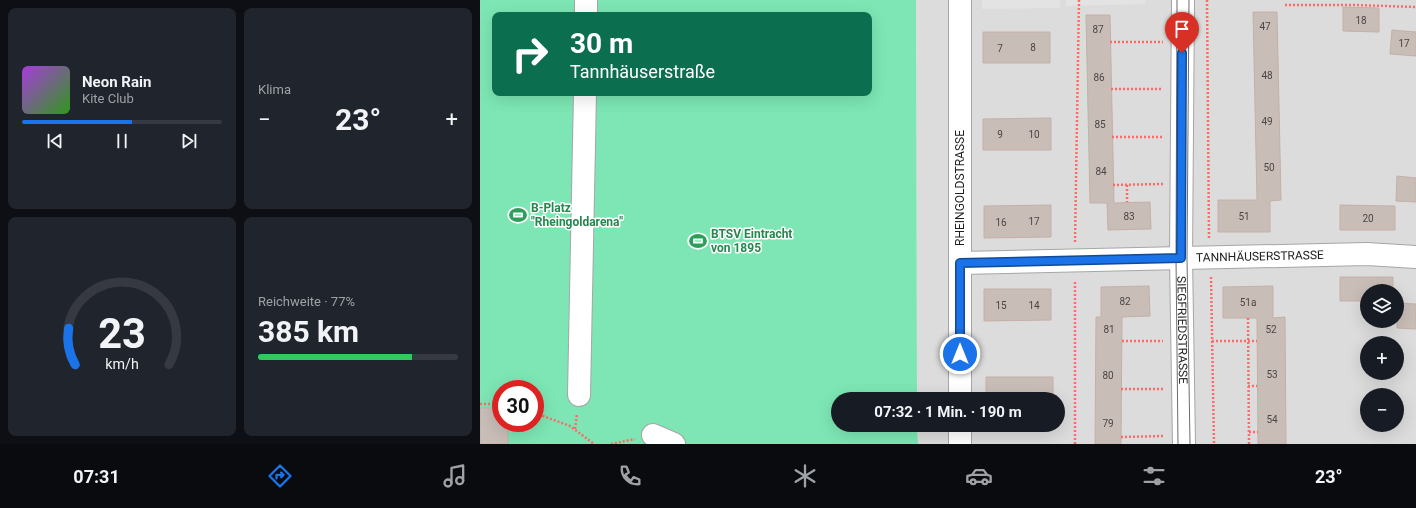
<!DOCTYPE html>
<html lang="de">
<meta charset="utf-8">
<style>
:root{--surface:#171b24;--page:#20242c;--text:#f1f3f6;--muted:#9ea1a6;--line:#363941;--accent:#1a73e8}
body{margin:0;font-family:Roboto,sans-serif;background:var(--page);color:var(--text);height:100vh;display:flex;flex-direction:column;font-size:15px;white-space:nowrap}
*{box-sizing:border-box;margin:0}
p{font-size:13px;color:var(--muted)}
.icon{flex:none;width:22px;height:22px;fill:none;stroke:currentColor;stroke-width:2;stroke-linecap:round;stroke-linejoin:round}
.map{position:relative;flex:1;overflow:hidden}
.side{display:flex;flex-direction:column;gap:8px;padding:8px;background:#0d0f14;width:480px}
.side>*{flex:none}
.guide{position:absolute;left:12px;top:12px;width:380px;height:84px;border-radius:8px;box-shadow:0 4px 16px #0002;background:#0b6e4f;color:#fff;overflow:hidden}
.fabs{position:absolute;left:880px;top:284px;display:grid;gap:8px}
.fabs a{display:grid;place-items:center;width:44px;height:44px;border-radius:50%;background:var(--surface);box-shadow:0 4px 16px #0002;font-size:20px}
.speed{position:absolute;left:12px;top:380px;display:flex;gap:8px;font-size:20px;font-weight:700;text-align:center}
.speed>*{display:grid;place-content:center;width:52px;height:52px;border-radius:50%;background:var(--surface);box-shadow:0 4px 16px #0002;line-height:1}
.speed .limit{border:6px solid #d22;background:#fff;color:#111}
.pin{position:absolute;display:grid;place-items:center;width:34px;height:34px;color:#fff;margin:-41px -17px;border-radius:50% 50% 50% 0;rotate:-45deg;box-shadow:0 0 4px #0007}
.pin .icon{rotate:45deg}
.me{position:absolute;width:44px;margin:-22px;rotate:0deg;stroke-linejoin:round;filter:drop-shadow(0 0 3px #0008)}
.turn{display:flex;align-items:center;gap:14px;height:84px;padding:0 12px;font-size:18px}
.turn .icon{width:52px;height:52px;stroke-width:2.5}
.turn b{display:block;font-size:28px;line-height:34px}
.big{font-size:30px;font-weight:700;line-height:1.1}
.side .tile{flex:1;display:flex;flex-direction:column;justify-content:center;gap:6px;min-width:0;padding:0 14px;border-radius:8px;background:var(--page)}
.side .dial{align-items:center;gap:0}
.dial svg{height:104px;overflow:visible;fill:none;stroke:var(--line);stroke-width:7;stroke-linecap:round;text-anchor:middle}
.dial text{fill:var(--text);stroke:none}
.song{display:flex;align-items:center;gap:12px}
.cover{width:48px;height:48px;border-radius:6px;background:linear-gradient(135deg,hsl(280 70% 55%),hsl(110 70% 35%))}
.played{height:4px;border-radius:2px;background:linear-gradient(90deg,var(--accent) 55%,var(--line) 55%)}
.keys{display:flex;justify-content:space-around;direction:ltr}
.heat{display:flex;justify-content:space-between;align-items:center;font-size:22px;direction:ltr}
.charge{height:6px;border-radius:3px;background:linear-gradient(90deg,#34c759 77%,var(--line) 0)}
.side .tiles{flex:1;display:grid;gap:8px;grid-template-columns:repeat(2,1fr)}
.trip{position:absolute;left:351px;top:392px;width:234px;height:40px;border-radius:20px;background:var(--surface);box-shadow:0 4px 16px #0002;font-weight:700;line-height:40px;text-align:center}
.tabs{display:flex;height:64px;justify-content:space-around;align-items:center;background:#090b0e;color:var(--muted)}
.tabs .icon{width:28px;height:28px}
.tabs .selected{color:var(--accent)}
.tabs b{font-size:18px;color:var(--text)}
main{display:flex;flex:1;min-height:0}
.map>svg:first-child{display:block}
.residential{fill:#dddcdc;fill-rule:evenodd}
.pitch{fill:#7de6b4;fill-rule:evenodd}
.parking{fill:#e3e3e3}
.building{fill:#c9bdb8;stroke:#c4b0a6}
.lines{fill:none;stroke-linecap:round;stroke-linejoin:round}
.minor-casing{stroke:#a6a6a6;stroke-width:24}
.path{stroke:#ff6a68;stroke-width:2.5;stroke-dasharray:2 2;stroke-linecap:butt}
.minor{stroke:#fff;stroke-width:22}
.tram{stroke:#6d6d6d;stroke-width:1}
.route-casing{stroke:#114b97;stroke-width:10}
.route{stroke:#1a73e8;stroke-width:7}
.labels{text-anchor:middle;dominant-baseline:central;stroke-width:3;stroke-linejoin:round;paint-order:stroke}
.number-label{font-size:10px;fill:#4a4645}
.street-label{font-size:12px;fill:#1f1f1f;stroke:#fff}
.leisure-label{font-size:12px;font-weight:bold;fill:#27864d;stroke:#fff;text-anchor:start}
</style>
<main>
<section class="side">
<div class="tiles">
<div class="tile">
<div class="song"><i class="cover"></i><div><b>Neon Rain</b><p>Kite Club</p></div></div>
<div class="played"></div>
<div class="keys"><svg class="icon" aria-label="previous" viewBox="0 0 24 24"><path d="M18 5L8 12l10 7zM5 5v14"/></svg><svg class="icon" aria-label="pause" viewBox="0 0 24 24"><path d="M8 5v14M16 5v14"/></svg><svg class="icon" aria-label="next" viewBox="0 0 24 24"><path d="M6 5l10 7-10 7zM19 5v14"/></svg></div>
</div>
<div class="tile"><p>Klima</p>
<div class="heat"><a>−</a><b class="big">23°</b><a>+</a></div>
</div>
<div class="tile dial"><svg viewBox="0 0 100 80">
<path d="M14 69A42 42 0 1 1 86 69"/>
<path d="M14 69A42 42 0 0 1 9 41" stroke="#1a73e8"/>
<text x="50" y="56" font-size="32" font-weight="700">23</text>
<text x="50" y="72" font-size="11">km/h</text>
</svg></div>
<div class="tile"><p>Reichweite · 77%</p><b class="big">385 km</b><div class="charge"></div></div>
</div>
</section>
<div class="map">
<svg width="936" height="444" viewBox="0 0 936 444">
<rect width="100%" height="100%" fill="#f1ece5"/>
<path class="residential" d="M436 0H936V444H438L437 425H578V399H437ZM887 291H917V321H887ZM887 343H917V373H887ZM887 395H917V425H887Z"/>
<path class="pitch" d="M0 0H436L437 399H358V425H437L438 444H0ZM15 15H389V93H15ZM21 389H55V423H21Z"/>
<path class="parking" d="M502 0H580V8L502 9Z
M586 0H665V4L586 6Z"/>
<path class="building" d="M863 7 899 8V32L863 31Z
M773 12H797L801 200 790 201V232H738V200H777Z
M606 15H630L634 203 670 202 671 229 628 230 627 203H610Z
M912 30 936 32V56L910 54Z
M503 32H570V63H503Z
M571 118V150H503V119Z
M917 176 936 178V202L916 201Z
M571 205V237L504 238V206Z
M860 205 915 206V230H860Z
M860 277H913V291H887V301H860Z
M669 286 670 316 642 317 641 444H615L616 317H621V287Z
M793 286V318L805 317 806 444H778L777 318H743V287Z
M504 289H571V320L504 321Z
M917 303 936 304V329L917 328Z
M506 377H573V399H506Z
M0 408H21V423H28V444H0Z"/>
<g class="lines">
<g class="minor-casing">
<g id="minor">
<path id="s1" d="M703 0 701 258 704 444"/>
<path d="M106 15V0"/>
<path id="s2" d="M480 263 887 254 936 257"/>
<path d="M99 395 105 93"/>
<path d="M480 399V0"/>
<path d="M480 425V444"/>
<path d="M173 435 194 444"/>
</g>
</g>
<path class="path" d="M727 0 729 239
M805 5H874L936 7
M630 42H683
M631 89H682
M632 137H682
M633 185 683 184
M647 185V202
M595 242 599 0
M731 277 734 444
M768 318 769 444
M642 341H683
M732 341H777
M768 386H777
M641 389H683
M0 404H21
M55 413 90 426 114 444
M95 429 97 414
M769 432H778
M641 437 684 436
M131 444 155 439
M595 444V281"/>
<use href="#minor" class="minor"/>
<path class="tram" d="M697 0 696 258 698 444
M709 0 707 258 710 444"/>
</g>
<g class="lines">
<g class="route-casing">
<path id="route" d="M480 354V263L701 258 702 53"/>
</g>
<use href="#route" class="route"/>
</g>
<defs>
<g id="stadium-bare" transform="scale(1.38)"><path d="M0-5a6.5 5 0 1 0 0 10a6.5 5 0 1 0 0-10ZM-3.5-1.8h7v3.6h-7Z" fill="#2e9e5b" stroke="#fff" stroke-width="2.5" paint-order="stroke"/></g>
</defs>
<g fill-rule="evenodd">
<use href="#stadium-bare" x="38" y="215"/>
<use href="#stadium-bare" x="218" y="241"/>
</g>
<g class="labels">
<g class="number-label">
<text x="881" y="20">18</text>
<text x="785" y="26">47</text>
<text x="618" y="29">87</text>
<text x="924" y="43">17</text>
<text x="553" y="47">8</text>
<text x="520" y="48">7</text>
<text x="787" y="75">48</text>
<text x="619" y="77">86</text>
<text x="787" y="121">49</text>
<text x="620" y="124">85</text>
<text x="520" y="134">9</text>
<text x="554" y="134">10</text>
<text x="789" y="167">50</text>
<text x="621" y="171">84</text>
<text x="649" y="216">83</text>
<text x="764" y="216">51</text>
<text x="888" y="218">20</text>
<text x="554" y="221">17</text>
<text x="521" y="222">16</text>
<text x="645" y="301">82</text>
<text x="768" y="302">51a</text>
<text x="521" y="305">15</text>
<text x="554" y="305">14</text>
<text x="629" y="329">81</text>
<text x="791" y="329">52</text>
<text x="792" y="374">53</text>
<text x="628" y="375">80</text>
<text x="792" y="419">54</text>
<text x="628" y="423">79</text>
</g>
<g class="street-label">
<text transform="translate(480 188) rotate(-90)">RHEINGOLDSTRASSE</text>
<text stroke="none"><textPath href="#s2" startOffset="300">TANNHÄUSERSTRASSE</textPath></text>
<text stroke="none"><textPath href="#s1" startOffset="330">SIEGFRIEDSTRASSE</textPath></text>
</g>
<g class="leisure-label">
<text x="51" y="208">B-Platz<tspan x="51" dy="14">"Rheingoldarena"</tspan></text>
<text x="231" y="234">BTSV Eintracht<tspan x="231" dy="14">von 1895</tspan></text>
</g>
</g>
</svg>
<div class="fabs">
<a><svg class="icon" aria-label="layers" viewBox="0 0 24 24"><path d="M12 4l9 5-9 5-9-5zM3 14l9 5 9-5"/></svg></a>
<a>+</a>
<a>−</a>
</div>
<div class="speed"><div class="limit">30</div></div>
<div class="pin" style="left:702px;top:53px;background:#d93025"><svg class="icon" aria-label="arrive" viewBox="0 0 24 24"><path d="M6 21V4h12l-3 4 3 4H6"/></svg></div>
<svg class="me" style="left:480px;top:354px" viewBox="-20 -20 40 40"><circle r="17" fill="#1a73e8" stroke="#fff" stroke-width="3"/><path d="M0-11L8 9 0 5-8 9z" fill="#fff"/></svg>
<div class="trip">07:32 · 1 Min. · 190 m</div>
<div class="guide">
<div class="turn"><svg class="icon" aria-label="right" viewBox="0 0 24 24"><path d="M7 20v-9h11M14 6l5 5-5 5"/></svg><div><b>30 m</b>Tannhäuserstraße</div></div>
</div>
</div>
</main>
<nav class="tabs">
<b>07:31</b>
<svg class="icon selected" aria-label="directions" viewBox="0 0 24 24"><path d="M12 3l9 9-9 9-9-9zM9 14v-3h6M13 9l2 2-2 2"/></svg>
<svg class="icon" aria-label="music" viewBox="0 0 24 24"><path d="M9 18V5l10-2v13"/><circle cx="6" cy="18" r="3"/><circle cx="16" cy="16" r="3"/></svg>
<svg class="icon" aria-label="phone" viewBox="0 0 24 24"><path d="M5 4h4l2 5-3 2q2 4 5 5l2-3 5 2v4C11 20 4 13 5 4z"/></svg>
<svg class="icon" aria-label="climate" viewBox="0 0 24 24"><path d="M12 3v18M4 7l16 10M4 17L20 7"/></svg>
<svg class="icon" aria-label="car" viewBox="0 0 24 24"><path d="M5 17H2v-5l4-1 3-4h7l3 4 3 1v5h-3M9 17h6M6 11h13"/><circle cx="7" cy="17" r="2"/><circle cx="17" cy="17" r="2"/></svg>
<svg class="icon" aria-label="filters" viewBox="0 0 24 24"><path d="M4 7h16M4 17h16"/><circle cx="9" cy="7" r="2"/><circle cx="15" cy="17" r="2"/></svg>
<b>23°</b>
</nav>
